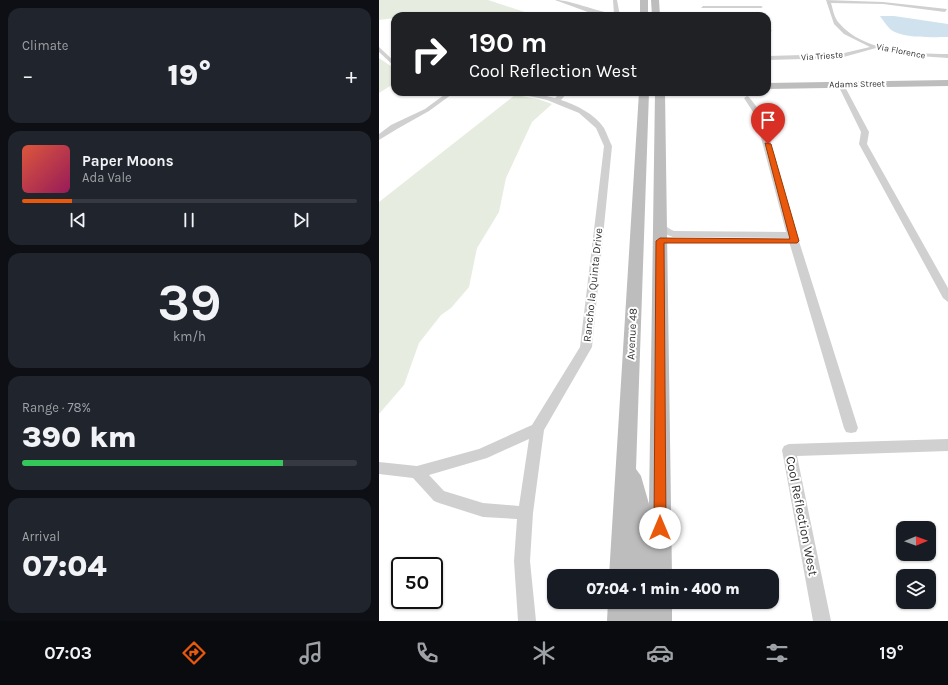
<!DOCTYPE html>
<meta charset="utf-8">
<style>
:root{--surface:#171b24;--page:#20242c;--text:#f1f3f6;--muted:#9ea1a6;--line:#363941;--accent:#ea580c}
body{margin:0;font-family:Karla,sans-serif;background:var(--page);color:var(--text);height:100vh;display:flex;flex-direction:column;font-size:15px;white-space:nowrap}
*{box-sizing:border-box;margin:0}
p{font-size:13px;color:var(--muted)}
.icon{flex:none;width:22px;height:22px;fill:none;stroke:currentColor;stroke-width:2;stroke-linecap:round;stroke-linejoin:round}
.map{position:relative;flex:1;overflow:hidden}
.details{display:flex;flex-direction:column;gap:8px;padding:8px;background:#0d0f14;width:379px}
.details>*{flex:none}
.top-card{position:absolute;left:12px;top:12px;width:380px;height:84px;border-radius:12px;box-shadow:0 1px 3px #0004;background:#202124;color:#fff;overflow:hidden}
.needle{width:26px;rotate:89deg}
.controls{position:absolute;left:517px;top:521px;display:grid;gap:8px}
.controls a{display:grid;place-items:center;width:40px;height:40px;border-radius:8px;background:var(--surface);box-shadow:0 1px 3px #0004;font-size:20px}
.speed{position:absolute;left:12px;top:557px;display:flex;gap:8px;font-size:20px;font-weight:700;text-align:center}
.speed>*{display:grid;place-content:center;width:52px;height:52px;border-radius:50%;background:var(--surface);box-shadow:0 1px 3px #0004;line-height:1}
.speed .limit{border:2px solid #111;border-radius:6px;background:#fff;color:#111}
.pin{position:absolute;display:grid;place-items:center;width:34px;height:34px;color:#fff;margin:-41px -17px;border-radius:50% 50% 50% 0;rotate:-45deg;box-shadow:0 0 4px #0007}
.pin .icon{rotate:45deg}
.me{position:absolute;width:44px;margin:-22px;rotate:0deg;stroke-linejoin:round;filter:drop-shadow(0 0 3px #0008)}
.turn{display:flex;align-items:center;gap:14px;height:84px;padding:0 12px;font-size:18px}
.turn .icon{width:52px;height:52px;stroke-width:2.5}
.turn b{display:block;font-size:28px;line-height:34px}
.big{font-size:30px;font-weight:800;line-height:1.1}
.details .widget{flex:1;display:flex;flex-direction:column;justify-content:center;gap:6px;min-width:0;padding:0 14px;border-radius:12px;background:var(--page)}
.details .dial{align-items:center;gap:0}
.dial b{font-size:52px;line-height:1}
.song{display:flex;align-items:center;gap:12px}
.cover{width:48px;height:48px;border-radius:6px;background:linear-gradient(135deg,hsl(10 70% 55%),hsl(330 70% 35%))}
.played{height:4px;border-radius:2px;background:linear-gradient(90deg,var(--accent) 15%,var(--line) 15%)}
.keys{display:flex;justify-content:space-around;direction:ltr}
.heat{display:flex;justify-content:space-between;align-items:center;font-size:22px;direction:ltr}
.charge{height:6px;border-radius:3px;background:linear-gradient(90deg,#34c759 78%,var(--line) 0)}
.trip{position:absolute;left:168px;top:569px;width:232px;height:40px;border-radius:12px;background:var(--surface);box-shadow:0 1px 3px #0004;font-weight:800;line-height:40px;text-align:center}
.tab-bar{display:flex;height:64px;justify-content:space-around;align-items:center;background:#090b0e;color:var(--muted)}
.tab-bar .icon{width:28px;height:28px}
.tab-bar .current{color:var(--accent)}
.tab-bar b{font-size:18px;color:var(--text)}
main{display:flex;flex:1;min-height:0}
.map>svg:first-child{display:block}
.green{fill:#e6ecdf}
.water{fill:#cfe2ee}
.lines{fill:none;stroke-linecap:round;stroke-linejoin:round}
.street{fill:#d0d0d0;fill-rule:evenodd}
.secondary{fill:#bdbdbd;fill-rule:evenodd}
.route{fill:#ea580c;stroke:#983908}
.labels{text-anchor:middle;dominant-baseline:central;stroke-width:4;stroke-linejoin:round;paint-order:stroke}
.far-street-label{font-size:9px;fill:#333;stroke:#fff}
.street-label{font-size:11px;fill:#333;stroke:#fff}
.near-street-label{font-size:13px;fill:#333;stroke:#fff}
</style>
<main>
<section class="details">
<div class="widget"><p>Climate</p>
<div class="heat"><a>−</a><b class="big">19°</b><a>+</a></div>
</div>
<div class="widget">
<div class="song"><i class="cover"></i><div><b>Paper Moons</b><p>Ada Vale</p></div></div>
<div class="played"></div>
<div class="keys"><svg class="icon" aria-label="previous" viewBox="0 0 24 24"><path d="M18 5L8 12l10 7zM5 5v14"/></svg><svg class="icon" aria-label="pause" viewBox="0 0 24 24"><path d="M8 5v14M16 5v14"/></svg><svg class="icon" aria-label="next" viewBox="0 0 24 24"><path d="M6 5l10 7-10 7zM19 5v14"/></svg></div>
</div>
<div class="widget dial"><b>39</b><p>km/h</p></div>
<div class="widget"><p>Range · 78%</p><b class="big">390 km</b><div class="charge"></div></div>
<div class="widget"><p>Arrival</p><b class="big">07:04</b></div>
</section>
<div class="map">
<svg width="569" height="621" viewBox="0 0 569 621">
<rect width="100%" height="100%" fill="#fff"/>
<path class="green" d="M0 0H109L158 16H16V18L0 20Z
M0 58 16 69V83L0 93Z
M136 95 159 99 173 104 153 122 127 178 120 212 98 248 90 287 72 308 62 315 40 343 25 385 0 414V202Z"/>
<path class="water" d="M501 16H515L569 24V37C554 37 523 39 511 29 507 25 504 20 501 16Z"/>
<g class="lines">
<path class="street" d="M176 0C192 0 216 11 235 14L234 0H238L241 16 217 15Z
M447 0 504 2 568 9 566 12 504 4 452 3C454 9 455 18 460 23 485 52 534 54 569 54V58L525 55 497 48 461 58 388 60V56L461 54 491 47 465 34 455 24Z
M324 6H382L384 7 382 8H322Z
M388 29 392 30 393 31 388 33Z
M0 47 16 62V67L0 52Z
M460 84 465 85 490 132 488 144 569 288V302L564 298 480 144 482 132 459 85Z
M69 92H76L50 111 18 129 0 140V134L12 125 46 109Z
M132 92H150L176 98 182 92H189L182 100C197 105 216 114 225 128 228 134 230 140 233 146L213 347 165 430 154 513 151 561 157 621H139L135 561 138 519 104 517 60 503 55 501 34 478 0 474V462L38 466 100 449 153 425 201 347 225 146 217 128 200 113 168 100ZM150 439 140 506 104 503 65 491 50 475 108 458Z
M368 96 370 97 384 115 418 235 479 428 477 432 472 433 467 432 465 428 409 238 294 237 283 233 276 226 281 223C286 225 290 229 295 231L407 232 376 115 365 98Z
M569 439V451L418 456 452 621H434L403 450 405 446 410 444Z"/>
<path class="secondary" d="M261 0H269V16H261Z
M272 0H280L281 16H273Z
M569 80V86L388 89V83Z
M260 92H270L257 469 262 476 270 504 276 92H286L293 576H230Z
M229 602H293V621H228Z"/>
</g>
<path class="route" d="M386 143 392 144 420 241 418 243H285L287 528 286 532 281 534 277 532 275 528 277 241 281 238 411 239Z"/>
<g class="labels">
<g class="far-street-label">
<text transform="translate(522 51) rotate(11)">Via Florence</text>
<text transform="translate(443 56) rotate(-4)">Via Trieste</text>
<text transform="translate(478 84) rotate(-1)">Adams Street</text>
</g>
<g class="street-label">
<text transform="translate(214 285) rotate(-84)">Rancho la Quinta Drive</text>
<text transform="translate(253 334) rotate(-87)">Avenue 48</text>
</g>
<g class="near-street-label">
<text transform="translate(423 516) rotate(79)">Cool Reflection West</text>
</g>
</g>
</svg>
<div class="controls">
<a><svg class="needle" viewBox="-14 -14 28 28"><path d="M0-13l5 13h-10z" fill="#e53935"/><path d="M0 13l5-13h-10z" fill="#9ea1a6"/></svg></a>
<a><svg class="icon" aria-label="layers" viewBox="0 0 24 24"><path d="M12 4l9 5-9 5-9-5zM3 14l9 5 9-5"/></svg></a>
</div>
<div class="speed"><div class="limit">50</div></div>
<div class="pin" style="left:389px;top:144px;background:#d93025"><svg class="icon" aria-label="arrive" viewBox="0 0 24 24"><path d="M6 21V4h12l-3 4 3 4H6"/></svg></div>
<svg class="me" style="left:281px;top:528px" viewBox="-20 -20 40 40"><circle r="19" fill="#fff"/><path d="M0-13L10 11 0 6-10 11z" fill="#ea580c"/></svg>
<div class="trip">07:04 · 1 min · 400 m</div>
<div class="top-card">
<div class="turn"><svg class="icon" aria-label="right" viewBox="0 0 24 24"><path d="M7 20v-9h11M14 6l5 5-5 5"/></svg><div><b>190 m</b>Cool Reflection West</div></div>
</div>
</div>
</main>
<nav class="tab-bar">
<b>07:03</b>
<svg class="icon current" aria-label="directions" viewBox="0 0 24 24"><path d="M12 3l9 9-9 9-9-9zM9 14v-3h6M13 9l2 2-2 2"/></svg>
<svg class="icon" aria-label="music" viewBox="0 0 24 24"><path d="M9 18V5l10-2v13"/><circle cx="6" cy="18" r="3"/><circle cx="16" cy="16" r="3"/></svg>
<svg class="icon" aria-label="phone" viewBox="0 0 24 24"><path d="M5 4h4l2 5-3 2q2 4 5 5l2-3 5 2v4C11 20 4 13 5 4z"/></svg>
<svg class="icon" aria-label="climate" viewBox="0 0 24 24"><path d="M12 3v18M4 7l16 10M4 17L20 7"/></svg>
<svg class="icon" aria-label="car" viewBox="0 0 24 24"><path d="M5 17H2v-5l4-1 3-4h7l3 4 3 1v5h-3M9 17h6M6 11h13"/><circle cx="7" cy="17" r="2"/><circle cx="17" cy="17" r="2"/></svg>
<svg class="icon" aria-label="filters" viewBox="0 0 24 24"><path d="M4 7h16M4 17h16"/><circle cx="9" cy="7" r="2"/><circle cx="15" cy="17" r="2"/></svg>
<b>19°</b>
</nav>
